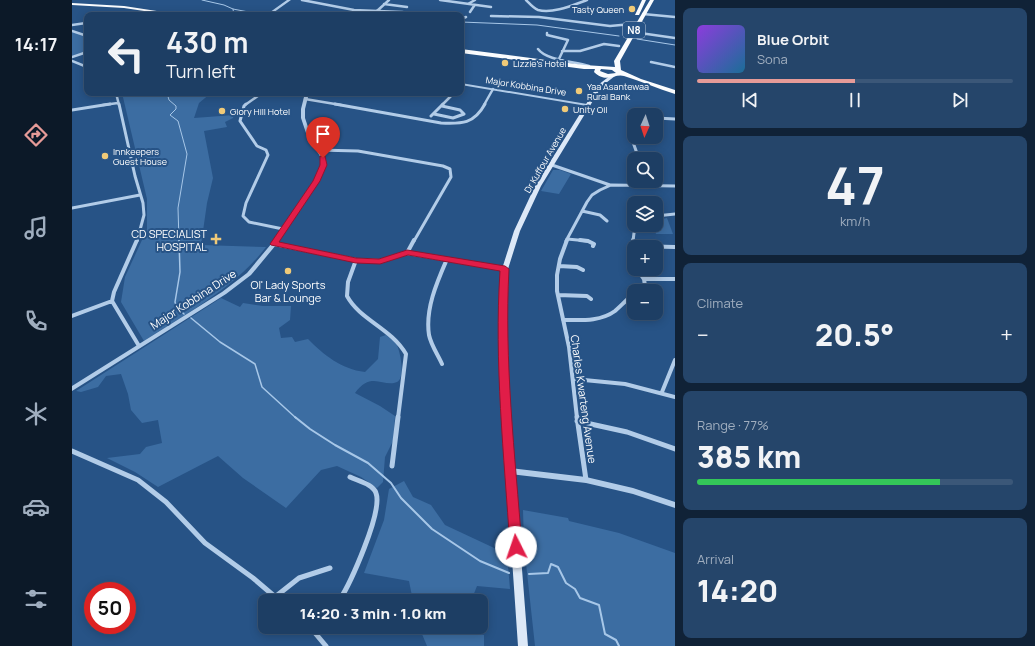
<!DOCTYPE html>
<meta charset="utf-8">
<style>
:root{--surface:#1d3e64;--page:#25456a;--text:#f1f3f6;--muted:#a0aebf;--line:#3b5778;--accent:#e69b98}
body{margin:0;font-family:Manrope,sans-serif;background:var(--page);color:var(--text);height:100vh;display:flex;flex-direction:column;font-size:15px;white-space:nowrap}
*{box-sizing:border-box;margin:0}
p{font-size:13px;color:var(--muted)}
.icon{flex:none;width:22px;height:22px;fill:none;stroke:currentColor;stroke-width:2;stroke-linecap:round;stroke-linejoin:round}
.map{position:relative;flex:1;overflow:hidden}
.side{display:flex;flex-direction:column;gap:8px;padding:8px;background:#102237;width:360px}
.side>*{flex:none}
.hud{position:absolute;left:12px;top:12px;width:380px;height:84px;border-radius:8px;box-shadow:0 2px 10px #0003,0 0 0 1px var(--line);background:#1d3e64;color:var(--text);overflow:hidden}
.needle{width:26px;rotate:183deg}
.fabs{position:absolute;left:555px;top:108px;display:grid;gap:8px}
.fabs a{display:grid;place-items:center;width:36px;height:36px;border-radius:8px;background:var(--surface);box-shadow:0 2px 10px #0003,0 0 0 1px var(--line);font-size:20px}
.speed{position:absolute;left:12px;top:582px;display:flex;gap:8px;font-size:20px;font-weight:700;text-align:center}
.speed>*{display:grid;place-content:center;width:52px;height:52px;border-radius:50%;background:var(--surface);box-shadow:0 2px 10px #0003,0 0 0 1px var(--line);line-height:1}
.speed .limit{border:6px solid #d22;background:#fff;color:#111}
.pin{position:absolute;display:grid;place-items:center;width:34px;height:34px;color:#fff;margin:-41px -17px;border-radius:50% 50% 50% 0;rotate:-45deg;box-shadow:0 0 4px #0007}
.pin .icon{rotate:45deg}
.me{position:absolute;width:44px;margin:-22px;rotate:356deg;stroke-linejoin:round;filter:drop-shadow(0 0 3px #0008)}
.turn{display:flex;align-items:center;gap:14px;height:84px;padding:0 16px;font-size:18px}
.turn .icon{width:52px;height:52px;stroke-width:2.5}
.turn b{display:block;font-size:28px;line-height:34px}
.big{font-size:30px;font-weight:800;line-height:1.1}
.side .tile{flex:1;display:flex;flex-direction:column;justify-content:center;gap:6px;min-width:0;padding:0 14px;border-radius:8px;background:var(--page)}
.side .dial{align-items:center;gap:0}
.dial b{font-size:52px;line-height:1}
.song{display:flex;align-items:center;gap:12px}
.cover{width:48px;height:48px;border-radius:6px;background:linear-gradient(135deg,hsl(270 70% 55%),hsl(200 70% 35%))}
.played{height:4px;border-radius:2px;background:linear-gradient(90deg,var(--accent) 50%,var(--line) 50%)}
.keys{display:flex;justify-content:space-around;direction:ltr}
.heat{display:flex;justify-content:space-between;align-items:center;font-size:22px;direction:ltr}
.charge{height:6px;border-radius:3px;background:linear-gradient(90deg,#34c759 77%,var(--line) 0)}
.trip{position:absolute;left:186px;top:594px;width:230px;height:40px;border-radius:8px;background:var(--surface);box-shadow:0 2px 10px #0003,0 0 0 1px var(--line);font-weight:800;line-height:40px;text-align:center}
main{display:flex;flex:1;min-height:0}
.tab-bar{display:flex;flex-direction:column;width:72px;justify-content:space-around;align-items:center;background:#0c1928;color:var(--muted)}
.tab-bar .icon{width:28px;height:28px}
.tab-bar .active{color:var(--accent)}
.tab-bar b{font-size:18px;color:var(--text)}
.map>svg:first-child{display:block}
.green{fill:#3c6da2}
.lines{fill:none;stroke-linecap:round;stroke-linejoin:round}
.stream-far2{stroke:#a7c7e8;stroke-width:1}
.stream-far1{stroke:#a7c7e8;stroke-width:1.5}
.stream{stroke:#a7c7e8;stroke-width:2}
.minor-far3{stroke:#b2cce8;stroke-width:2.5}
.minor-far2{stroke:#b2cce8;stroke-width:3}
.minor-far1{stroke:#b2cce8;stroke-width:4}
.minor{stroke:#b2cce8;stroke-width:5}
.tertiary{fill:#b2cce8;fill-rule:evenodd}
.secondary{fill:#dce8f7;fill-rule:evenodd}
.trunk{fill:#fafcfe;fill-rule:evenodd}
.route{fill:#e11d48;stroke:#92132f}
.poi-dot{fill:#f0ca78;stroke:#275386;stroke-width:1.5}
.labels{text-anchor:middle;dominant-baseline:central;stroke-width:4;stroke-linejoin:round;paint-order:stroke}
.far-poi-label{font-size:9px;fill:#fff;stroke:#275386;text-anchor:start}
.far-street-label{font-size:9px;fill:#fff;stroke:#275386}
.shield{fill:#275386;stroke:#becbdb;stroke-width:1}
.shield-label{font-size:10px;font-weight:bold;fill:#fff}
.poi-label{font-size:11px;fill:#fff;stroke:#275386;text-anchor:end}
.street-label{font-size:11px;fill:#fff;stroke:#275386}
</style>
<main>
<nav class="tab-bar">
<b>14:17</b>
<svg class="icon active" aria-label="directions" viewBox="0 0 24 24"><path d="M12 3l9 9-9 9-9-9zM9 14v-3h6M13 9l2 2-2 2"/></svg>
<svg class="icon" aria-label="music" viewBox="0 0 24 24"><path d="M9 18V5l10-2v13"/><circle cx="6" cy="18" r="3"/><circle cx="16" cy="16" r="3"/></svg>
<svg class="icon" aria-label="phone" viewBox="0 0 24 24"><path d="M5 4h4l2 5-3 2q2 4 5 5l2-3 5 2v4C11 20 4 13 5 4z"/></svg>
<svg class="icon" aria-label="climate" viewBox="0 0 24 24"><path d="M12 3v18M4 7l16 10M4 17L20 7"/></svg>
<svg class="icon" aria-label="car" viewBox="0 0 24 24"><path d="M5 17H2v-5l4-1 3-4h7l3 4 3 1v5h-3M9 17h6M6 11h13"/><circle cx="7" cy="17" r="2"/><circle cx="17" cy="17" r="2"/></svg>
<svg class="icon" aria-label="filters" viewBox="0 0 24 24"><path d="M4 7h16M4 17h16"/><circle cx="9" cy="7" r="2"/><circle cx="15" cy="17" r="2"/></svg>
</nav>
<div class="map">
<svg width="603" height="646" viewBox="0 0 603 646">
<rect width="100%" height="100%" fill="#275386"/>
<path class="green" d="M0 31 15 38V51L0 56Z
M50 93H139L127 103 122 118 162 115 161 118 153 122 155 127 132 131 141 178 135 203 129 245 194 247C163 288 115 313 72 341L49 302 53 277 75 229V199Z
M481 170H488L499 174 487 194 469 191Z
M595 218 601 234H584L581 225H584V220Z
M149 298 168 307 171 303 191 306H219L218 320 207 328 209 338 220 337 223 342 236 339C252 355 269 369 293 372L306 359 308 337 314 335C317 338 322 340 324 343 328 350 334 377 325 382 312 388 299 370 283 393L308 406 323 416 321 441 313 457 311 482 305 488 289 477 265 466 249 470 214 508 171 478 146 456 86 487 63 472 35 458 68 454 74 447 90 443 86 420 70 423 59 410 56 394 49 374 34 376 26 387 9 392 4 391Z
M332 481 341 497 359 505 373 525 435 554 438 589 405 586 399 601H341L337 581 292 573 312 520 317 489Z
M451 510 496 518 497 521 547 533 603 553V646H463L452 545Z
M347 627H375L371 629 412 635V646H355Z"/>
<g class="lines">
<path class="stream-far2" d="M130 0 152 5 161 9 192 15
M161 9 162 15
M389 22 465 25 547 36
M565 39 603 45
M95 93 97 100 104 106V109L98 115 106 121 115 154 106 208 107 241"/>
<path class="stream-far1" d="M107 240 108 272 103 302 105 308 112 314
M119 318 148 342 183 364 190 387 224 418"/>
<path class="stream" d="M223 417 238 429 263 445 296 463 319 483 329 498 360 529 408 561 437 573
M457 574 476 573 479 564 486 567 494 583 503 589 508 598 527 605 533 634 544 640 547 646"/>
<path class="minor-far3" d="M230 0 282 10 330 12 349 15
M368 0 419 7
M454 0C458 4 461 8 466 10 481 14 501 5 515 0
M312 4 335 7
M396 4 403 0
M305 11 317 0
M398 12 402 6
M571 14 603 17
M419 16 467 17 538 26 560 24
M389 19 394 17
M0 25 14 23
M0 31 15 36
M561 32 603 38
M475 33V35L496 40 486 61
M466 49C475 61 502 61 517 66
M490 51H508L532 44 547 46
M0 57 15 52
M0 61 15 67
M579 62 603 67
M44 93 47 105
M233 99 269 105
M31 105 46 103
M173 105 190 93
M370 105 382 93
M412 105 421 89"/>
<path class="minor-far2" d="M47 104 63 176 71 203 72 215 65 241
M174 104 172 106 168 121 185 146 194 150 196 155 174 203 171 216 177 222 211 229
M263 104 369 123C390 124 402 124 413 104
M0 110 38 104
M362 114 381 118 392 114 388 110 370 106
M359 116 371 104
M584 118 603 119
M562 122 557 127V131L567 159
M246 150 286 151 371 166 378 169 379 177 342 241
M480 165 538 185
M0 208 68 195
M510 211 528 215 535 221
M584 216 603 214
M495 239 516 241
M494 241 515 202 520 195 528 190 539 185 603 186
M561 241 562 233 567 225"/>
<path class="minor-far1" d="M65 240 42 292 40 301 67 346
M495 240 488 259 485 275V291L497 347 505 418
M508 240 516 241 522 244 521 246
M561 240 562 261
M202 244 284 260 308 261 335 253 433 269
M561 246 603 247
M335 253 342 240
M284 260 276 282 275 296C288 320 319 328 334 354L326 418
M487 266 505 267 511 270
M565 269 572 279 573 286 567 291
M572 279H603
M486 295 515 296 519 299
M0 316 40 301
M491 320C508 320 528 322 543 311 550 305 555 299 562 294
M370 364C366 355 359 345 357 335 353 309 365 282 375 259
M502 379 553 384 603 397
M590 392 603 360"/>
<path class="minor" d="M505 417 514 480
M505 421 555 432 603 449
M0 451 66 480 94 502 133 543 181 578 208 601
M320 466 326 417
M203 597 227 578 258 568
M267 601C278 584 311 512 304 493 301 484 286 481 278 477
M238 627 254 646"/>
<path class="tertiary" d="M215 0H219L198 15H194Z
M389 83 515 104 517 105 515 106 389 85Z
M233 93H237L233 109V118L238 133 253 158V165L246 181 204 245 179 275 154 294 0 391V386L150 292 175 273 200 243 242 181 249 165V158L234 133 229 118V109Z
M438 468 514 477 561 488 603 502V508L561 494 514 483 438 474 435 473 434 471 435 469Z"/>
<path class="secondary" d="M539 75 543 76 530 86 469 186 448 231 436 269 433 311 439 428 456 646H446L431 428 427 311 430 269 442 231 463 186 526 85Z"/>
<path class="trunk" d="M570 0H574L567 15H563Z
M578 0H582L548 61 549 70 569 79 603 90V94C586 89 569 81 552 76 543 73 534 84 522 72L523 69H512L389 53V49L512 65 543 67 542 61ZM529 69 540 70 544 73 536 74 528 71Z
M0 3 52 6 111 15H99L52 8 0 5Z"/>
</g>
<path class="route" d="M248 156H253L255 165 248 181 207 242 284 258 307 259 335 250 433 266 437 269C432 361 443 454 450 547L449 550 444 552 440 550 438 547C432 455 422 362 428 271L336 255 308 264 284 263 199 245 198 244 241 181 248 165Z"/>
<g class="poi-dot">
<circle cx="560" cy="9" r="4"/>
<circle cx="433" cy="63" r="4"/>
<circle cx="507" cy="91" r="4"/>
<circle cx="493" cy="109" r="4"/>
<circle cx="150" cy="111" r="4"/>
<circle cx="33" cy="156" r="4"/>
<path d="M142 233h4v4h4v4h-4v4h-4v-4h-4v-4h4z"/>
<circle cx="216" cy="271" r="4"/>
</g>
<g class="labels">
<g class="far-poi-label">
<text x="552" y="9" text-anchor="end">Tasty Queen</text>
<text x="441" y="63">Lizzie's Hotel</text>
<text x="515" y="86">Yaa Asantewaa<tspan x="515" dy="10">Rural Bank</tspan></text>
<text x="501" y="109">Unity Oil</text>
<text x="158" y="111">Glory Hill Hotel</text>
<text x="41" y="151">Innkeepers<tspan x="41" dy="10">Guest House</tspan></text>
</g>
<g class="far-street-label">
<text transform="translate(454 86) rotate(9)">Major Kobbina Drive</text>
<text transform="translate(473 160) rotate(-60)">Dr Kuffour Avenue</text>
</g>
<rect class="shield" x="551" y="22" width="22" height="16" rx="3"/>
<g class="shield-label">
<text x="562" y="30">N8</text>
</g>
<g class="poi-label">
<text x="135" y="233">CD SPECIALIST<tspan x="135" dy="13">HOSPITAL</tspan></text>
<text x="216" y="284" text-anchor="middle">Ol' Lady Sports<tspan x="216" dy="13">Bar &amp; Lounge</tspan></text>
</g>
<g class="street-label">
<text transform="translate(121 299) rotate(-33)">Major Kobbina Drive</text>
<text transform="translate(512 399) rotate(82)">Charles Kwarteng Avenue</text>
</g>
</g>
</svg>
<div class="fabs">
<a><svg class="needle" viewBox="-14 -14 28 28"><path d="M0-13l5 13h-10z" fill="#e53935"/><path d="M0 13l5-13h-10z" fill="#a0aebf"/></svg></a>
<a><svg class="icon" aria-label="search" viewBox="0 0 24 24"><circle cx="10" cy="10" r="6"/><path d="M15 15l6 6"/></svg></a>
<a><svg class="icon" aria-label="layers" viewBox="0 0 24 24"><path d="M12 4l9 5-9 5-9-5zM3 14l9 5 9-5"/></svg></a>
<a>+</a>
<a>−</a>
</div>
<div class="speed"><div class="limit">50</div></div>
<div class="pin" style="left:251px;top:158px;background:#d93025"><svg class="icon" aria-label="arrive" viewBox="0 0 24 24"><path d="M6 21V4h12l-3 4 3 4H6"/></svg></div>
<svg class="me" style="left:444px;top:547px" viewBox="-20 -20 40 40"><circle r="19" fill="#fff"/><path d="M0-13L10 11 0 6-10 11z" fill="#e11d48"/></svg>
<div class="trip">14:20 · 3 min · 1.0 km</div>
<div class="hud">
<div class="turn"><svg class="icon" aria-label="left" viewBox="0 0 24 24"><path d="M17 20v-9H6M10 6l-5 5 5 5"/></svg><div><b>430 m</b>Turn left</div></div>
</div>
</div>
<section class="side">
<div class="tile">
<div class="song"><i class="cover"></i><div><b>Blue Orbit</b><p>Sona</p></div></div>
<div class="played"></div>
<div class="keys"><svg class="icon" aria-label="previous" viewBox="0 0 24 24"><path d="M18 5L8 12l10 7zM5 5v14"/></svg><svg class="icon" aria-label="pause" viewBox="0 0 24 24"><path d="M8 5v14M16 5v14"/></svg><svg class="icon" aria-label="next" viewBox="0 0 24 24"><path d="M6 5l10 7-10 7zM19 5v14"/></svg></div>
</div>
<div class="tile dial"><b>47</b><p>km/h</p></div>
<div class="tile"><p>Climate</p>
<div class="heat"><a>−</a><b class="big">20.5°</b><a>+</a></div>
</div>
<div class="tile"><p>Range · 77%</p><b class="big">385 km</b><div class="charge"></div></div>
<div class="tile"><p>Arrival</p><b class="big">14:20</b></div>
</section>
</main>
